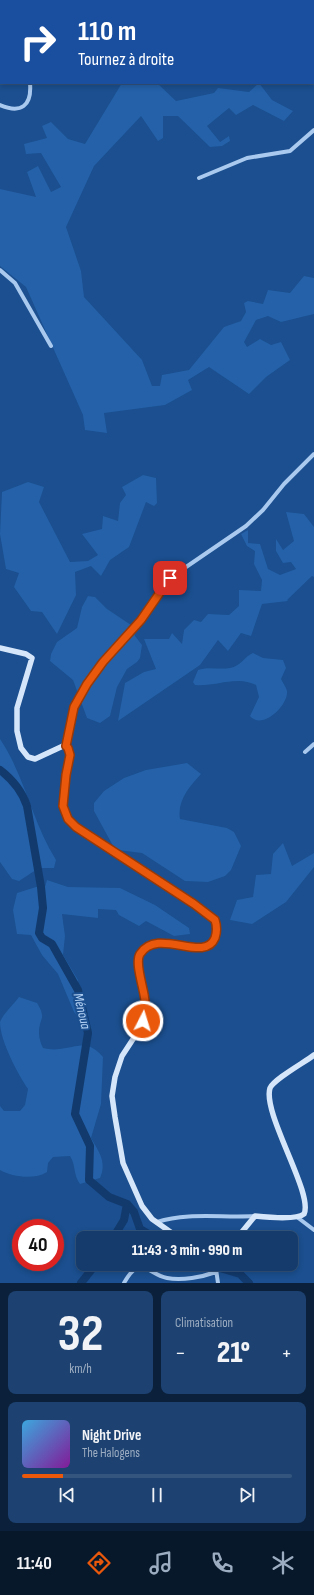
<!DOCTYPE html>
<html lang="fr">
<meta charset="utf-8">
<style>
:root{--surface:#143b6b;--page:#1d4271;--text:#f1f3f6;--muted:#9dadc1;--line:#33557e;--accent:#ea580c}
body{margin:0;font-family:"Sofia Sans Condensed",sans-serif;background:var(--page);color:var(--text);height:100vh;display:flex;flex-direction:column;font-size:15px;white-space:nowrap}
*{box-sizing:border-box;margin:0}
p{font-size:13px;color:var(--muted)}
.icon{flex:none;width:22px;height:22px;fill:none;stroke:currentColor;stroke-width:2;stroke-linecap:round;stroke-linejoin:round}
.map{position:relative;height:1283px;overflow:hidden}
.details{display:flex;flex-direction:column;gap:8px;padding:8px;background:#0b203b;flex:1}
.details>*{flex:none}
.banner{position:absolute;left:0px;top:0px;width:314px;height:84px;box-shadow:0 2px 6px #0003,0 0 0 1px var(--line);background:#1a4fa0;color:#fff;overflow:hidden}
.speed{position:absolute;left:12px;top:1219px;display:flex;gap:8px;font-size:20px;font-weight:700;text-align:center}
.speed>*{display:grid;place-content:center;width:52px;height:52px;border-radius:50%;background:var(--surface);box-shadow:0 2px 6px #0003,0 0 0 1px var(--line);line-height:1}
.speed .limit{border:6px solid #d22;background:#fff;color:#111}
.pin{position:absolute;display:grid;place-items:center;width:34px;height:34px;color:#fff;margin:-17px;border-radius:8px;box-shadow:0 2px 6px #0006}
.me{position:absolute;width:44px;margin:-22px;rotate:5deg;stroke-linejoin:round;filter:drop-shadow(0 0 3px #0008)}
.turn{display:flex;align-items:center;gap:14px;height:84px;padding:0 12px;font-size:18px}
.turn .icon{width:52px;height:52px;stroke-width:2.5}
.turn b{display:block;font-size:28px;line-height:34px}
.big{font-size:30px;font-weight:800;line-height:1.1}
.details .card{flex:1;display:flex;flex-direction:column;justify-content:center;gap:6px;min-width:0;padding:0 14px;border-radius:8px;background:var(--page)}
.details .dial{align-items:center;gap:0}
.dial b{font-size:52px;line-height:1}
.song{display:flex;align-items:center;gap:12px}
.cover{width:48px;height:48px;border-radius:6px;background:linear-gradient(135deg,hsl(200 70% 55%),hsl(290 70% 35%))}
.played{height:4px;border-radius:2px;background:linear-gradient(90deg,var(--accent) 15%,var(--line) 15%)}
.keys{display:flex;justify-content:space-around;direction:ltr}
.heat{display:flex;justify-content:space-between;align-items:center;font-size:22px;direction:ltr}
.details .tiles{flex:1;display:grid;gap:8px;grid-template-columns:1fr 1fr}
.card:last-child{grid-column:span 2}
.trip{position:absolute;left:76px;top:1231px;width:222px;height:40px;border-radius:8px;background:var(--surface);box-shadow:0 2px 6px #0003,0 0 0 1px var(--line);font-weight:800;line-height:40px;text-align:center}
.tabs{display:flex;height:64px;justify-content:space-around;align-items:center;background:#08182b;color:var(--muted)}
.tabs .icon{width:28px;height:28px}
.tabs .on{color:var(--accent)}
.tabs b{font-size:18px;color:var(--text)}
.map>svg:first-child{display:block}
.green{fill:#2461a8}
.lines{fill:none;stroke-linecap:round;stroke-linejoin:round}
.river{stroke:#123a6d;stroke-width:8}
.street{stroke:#a9c9ee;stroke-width:4}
.secondary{stroke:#d6e6fa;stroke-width:5.5}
.route-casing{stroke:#983908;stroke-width:10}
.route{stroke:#ea580c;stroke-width:7}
.labels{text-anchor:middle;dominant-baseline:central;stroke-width:4;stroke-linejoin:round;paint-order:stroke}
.water-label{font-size:14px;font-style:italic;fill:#b5d3f5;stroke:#1b4f8f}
</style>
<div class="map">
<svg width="314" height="1283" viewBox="0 0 314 1283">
<rect width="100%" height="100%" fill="#1b4f8f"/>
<path class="green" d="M122 83H157L176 101 214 93 218 88 249 92 259 83 272 100 293 111 284 121 253 105 236 115 229 108 207 126 220 142 229 136 230 141 222 146 210 147 178 116H163V138L158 141 141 116 94 166 66 227 81 271 84 297 142 360 152 386H160L162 375 189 370 224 327 241 321 246 312 244 303 248 301 263 304 268 290 290 293 304 276 314 278V314L281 322 268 316 256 320 244 342 247 347 260 339 271 345 281 342 290 360 266 377 249 394 209 367 188 380 192 390 165 405 104 413 107 433 85 430 83 415 26 287 0 266V189L36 197 27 172 38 166 51 192 61 187 41 153 26 154 24 144 47 138 42 126 51 122 68 139 85 144Z
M143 475 156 478 157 503 154 506 146 502 129 547 110 560 101 576 91 566 75 572 76 595 57 634 42 612 31 611 14 587 19 573 6 569 0 534 2 492 28 482 44 487 39 502 70 562 88 561 98 555 82 534 102 529 103 516 118 521 120 503 126 495 122 487Z
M286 512 304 514 314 527V577L312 576 287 600 288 601 262 604 251 636 241 633 228 651 218 640 200 665 118 721 125 683 144 672 156 669 144 639H169L172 633 182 644 184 630 194 620 201 622 208 614 229 615 239 606V590L261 591 262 580 254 564 255 551 247 546 241 534 248 530V543L260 544 268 569 280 575 296 569 291 562 283 563 276 551V539L283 550 294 541Z
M88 596 95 597 107 609 131 625 135 636 142 645 140 658 137 662 127 669 117 687 110 716 100 723 87 718 73 680 50 661 51 654 57 642 77 628 82 607Z
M253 653 263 658 283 660 286 668 281 679C283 683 286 687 287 691 289 704 263 731 250 716L259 697 256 685C237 675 215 687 195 685L193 682 198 670C208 666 219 670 230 668 241 666 245 656 253 653Z
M0 739C25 776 32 822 56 860L54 868H39L19 881 12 879 0 862Z
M187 763 201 774C189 787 177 801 180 819L227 828 234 832 241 846 231 870 225 876 208 882 185 881 142 853 118 850 112 844 94 811V803L104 791 124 778 146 770Z
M283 843 292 866 314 853V867L286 902 252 924 230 920 237 900 253 897 256 875 271 874 273 854Z
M47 880 68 887 120 888 155 905 189 928 190 934 174 936 146 921 139 926 119 915 116 910 98 909V918L62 914 65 936 63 955 78 980 75 996 86 1025 74 1012 58 974 42 955 31 935 17 934 13 910 17 893 36 887H45Z
M19 997 37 1003C47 1019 39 1018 39 1033 39 1038 41 1044 43 1048 48 1049 54 1050 59 1049 78 1047 88 1039 103 1057L101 1104 91 1138C99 1152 107 1162 100 1178L80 1184C73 1175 76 1165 70 1156L53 1157 48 1163 47 1172C35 1180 12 1177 0 1170V1106L4 1111H20L25 1105 28 1089C18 1074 0 1041 0 1022 3 1014 14 1004 19 997Z"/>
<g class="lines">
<path class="river" d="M0 770C13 780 22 791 27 806L41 887 43 908 39 933 42 938 52 944 78 990 88 1033 75 1114 90 1146 89 1180 109 1197 127 1204 134 1212 140 1229 155 1238
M113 1238 124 1220 127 1204
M179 1264 185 1265 196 1264
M207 1264 240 1274 249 1283
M81 1283 96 1264"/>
<path class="street" d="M48 1V0
M313 61 314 62
M0 105C21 114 32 106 30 83
M199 178 247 158 290 151 314 130
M0 270 15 283 51 346
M66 747 74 707 87 684 103 662 141 620 170 578 246 526 263 510 284 484 314 454
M305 752 314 744
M297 1217 314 1230
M157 1222C188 1212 222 1218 255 1216
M217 1264 216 1269 218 1283
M124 1283C141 1253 147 1274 167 1278 182 1281 202 1277 216 1272"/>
<path class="secondary" d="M0 648 26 654 32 658 17 708V731L21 748 28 757 35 759 63 746 69 748 70 752C68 784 50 806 81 830 114 853 147 874 181 896 191 902 209 910 215 921 217 925 217 931 216 935 208 959 175 940 158 943 149 944 143 949 138 956L145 1003 144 1016 139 1030 122 1056 115 1077 112 1096 115 1117 123 1163 142 1206 152 1219 179 1238
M237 1238 255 1216C265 1217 297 1220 304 1214 314 1194 262 1113 270 1088 274 1079 305 1062 314 1055"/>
</g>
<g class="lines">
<g class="route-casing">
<path id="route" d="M143 1021C145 1015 146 1008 145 1002 145 991 134 963 140 954 158 926 204 964 215 938 217 932 217 926 215 920L194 904 76 827 68 819 63 806 66 775 70 755 68 748 66 746 74 707 87 684 103 662 141 620 170 578"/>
</g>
<use href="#route" class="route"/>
</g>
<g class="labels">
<g class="water-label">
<text transform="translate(82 1011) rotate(77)">Ménoua</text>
</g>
</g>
</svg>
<div class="speed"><div class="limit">40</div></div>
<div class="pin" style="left:170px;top:578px;background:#d93025"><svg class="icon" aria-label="arrive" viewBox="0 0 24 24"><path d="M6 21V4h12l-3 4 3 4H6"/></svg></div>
<svg class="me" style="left:143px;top:1021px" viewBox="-20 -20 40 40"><circle r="17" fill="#ea580c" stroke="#fff" stroke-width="3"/><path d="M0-11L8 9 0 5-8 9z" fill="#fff"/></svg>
<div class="trip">11:43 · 3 min · 990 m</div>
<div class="banner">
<div class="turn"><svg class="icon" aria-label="right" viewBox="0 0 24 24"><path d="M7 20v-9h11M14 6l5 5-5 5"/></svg><div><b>110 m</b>Tournez à droite</div></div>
</div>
</div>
<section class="details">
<div class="tiles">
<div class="card dial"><b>32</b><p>km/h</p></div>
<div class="card"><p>Climatisation</p>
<div class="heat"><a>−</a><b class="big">21°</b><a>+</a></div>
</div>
<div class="card">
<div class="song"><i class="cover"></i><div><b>Night Drive</b><p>The Halogens</p></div></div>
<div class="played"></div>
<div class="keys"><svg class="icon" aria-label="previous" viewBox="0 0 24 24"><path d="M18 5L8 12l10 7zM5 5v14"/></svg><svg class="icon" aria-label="pause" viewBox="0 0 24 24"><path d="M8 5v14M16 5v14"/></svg><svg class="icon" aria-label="next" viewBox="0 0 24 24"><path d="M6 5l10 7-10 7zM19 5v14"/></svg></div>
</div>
</div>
</section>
<nav class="tabs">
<b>11:40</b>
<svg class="icon on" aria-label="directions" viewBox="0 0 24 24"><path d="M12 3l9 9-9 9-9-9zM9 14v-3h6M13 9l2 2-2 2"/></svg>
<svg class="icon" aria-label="music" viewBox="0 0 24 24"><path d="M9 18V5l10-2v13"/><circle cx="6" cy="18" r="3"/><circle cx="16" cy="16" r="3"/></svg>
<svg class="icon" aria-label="phone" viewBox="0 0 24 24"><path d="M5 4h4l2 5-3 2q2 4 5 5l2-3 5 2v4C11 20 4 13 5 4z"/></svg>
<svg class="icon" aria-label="climate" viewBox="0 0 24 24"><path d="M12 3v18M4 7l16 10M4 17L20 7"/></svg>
</nav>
